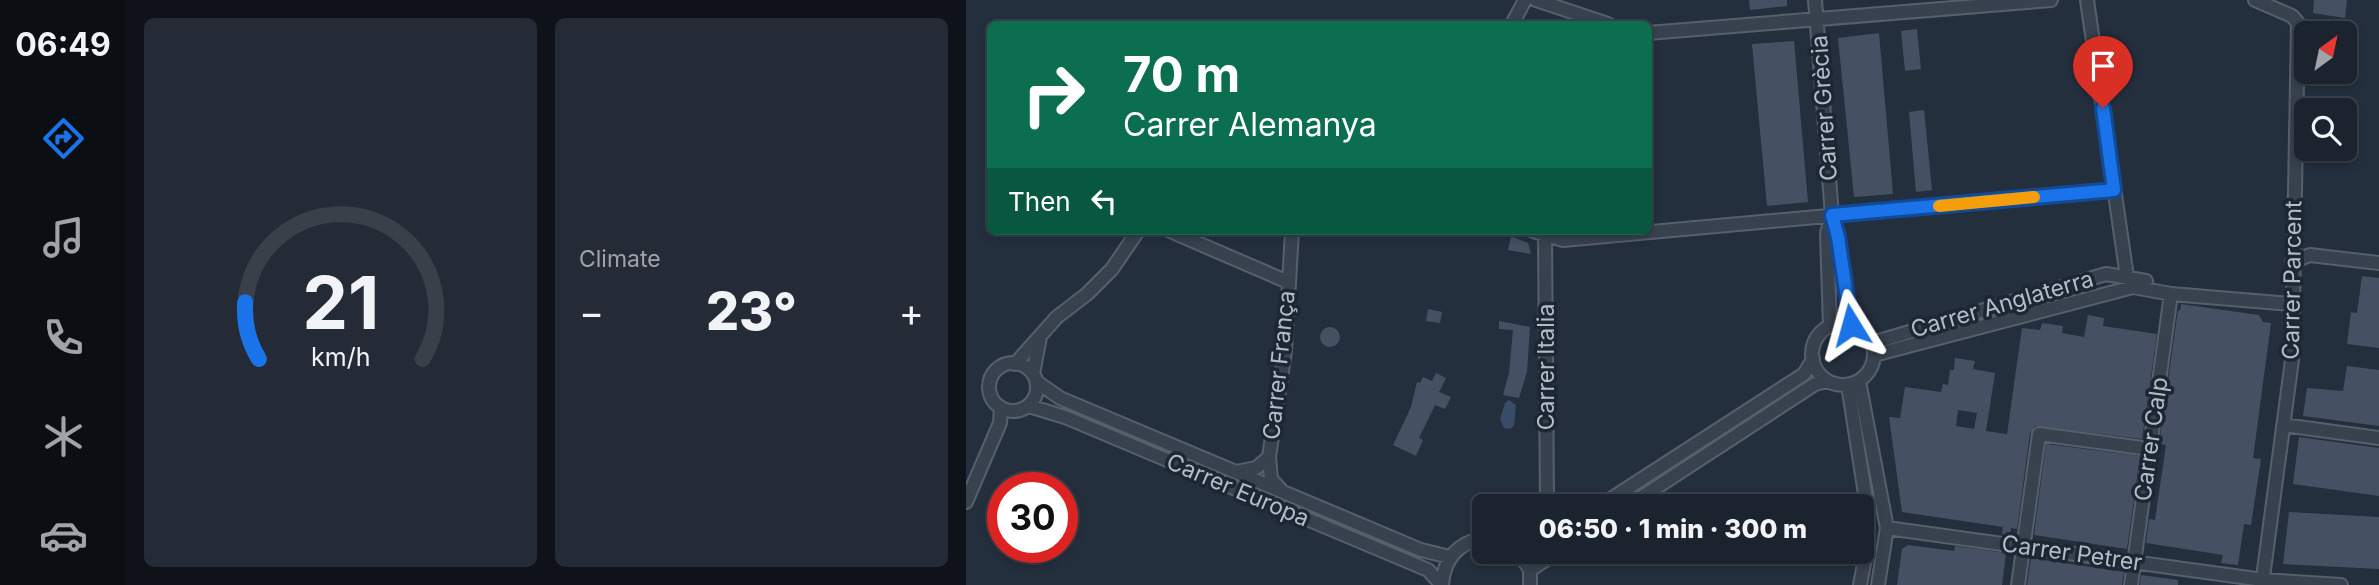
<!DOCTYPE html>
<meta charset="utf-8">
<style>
:root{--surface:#1b232e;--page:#242b36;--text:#f1f3f6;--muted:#a0a4aa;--line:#39404a;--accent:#1a73e8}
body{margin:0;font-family:Inter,sans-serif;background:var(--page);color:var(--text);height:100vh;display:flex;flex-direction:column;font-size:26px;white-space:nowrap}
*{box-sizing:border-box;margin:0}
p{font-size:23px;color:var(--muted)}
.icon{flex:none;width:38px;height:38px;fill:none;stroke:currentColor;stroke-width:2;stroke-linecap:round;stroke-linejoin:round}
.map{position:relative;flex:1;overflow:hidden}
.side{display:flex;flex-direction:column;gap:18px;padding:18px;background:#0f1319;width:840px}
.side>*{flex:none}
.hud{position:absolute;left:21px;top:21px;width:665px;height:214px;border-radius:10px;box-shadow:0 4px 10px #0003,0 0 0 2px var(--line);background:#0b6e4f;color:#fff;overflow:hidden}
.needle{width:46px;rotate:33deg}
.buttons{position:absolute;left:1328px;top:21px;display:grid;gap:14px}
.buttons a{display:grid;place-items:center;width:63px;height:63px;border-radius:10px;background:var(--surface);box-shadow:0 4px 10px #0003,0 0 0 2px var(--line);font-size:35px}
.speed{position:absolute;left:21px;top:472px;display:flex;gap:14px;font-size:35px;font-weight:700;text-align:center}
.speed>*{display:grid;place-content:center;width:91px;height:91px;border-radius:50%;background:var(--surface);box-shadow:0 4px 10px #0003,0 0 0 2px var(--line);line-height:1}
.speed .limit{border:10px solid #d22;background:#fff;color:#111}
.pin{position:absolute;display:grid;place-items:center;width:60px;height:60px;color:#fff;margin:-72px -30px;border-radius:50% 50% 50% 0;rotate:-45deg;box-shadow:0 0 7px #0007}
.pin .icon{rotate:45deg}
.me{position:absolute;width:77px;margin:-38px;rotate:352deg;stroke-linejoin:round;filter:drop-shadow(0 0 5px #0008)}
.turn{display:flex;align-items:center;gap:24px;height:147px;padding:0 21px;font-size:32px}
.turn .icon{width:91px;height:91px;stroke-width:2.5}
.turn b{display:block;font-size:49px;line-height:60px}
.then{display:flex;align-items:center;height:66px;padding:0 21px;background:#0003;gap:14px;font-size:26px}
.big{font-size:52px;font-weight:800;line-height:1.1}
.side .widget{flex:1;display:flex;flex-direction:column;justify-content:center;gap:10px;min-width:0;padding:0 24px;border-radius:10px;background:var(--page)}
.side .dial{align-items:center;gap:0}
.dial svg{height:182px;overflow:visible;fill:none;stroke:var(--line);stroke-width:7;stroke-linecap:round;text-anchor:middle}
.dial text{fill:var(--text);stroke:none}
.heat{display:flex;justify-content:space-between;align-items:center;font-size:38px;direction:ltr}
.side .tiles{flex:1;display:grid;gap:18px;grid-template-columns:repeat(2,1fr)}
.trip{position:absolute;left:506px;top:494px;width:402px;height:70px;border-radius:10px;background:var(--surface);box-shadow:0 4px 10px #0003,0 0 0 2px var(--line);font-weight:800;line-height:70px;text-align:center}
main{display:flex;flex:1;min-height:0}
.tabs{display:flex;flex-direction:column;width:126px;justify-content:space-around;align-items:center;background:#0b0e12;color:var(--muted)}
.tabs .icon{width:49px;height:49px}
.tabs .active{color:var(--accent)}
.tabs b{font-size:32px;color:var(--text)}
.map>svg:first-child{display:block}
.water{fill:#394c67}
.building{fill:#455162;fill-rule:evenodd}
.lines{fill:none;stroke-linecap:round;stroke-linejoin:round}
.minor-casing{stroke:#565f6c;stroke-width:16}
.minor{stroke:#38414e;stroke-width:12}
.route-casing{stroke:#114b97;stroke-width:18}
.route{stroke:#1a73e8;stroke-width:12}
.slow{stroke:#f59e0b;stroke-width:12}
.labels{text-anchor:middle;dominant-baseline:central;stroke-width:7;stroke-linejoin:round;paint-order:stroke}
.street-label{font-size:23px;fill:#b4bcc9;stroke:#1d2633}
</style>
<main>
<nav class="tabs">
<b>06:49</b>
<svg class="icon active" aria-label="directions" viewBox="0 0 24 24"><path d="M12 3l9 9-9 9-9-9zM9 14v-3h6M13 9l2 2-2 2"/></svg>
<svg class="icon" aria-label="music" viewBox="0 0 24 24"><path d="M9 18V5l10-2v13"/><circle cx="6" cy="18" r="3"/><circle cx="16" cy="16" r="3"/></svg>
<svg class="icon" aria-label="phone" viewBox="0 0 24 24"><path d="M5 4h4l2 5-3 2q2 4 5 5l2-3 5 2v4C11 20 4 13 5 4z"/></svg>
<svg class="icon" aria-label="climate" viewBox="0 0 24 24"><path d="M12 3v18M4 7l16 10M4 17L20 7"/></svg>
<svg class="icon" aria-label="car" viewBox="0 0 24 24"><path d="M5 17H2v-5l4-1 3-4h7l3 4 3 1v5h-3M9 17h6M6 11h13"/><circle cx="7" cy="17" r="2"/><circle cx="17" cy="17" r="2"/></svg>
</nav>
<section class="side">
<div class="tiles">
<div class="widget dial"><svg viewBox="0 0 100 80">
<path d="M14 69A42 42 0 1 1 86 69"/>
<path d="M14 69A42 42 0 0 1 8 44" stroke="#1a73e8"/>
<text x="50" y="56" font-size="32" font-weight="700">21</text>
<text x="50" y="72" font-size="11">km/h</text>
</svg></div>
<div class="widget"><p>Climate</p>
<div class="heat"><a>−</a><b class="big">23°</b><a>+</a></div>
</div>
</div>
</section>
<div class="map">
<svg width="1413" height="585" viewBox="0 0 1413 585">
<rect width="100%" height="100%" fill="#242f3e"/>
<path class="water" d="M543 400 550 405 548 426 543 429 538 428 534 419 539 403Z"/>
<path class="building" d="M783 0H821V6L784 10Z
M1348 0H1381L1379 18 1347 13Z
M951 29 955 69 939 71 935 31Z
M913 33 927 194 888 197 872 38Z
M828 41 842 202 801 206 786 44Z
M958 110 966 190 950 192 943 112Z
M545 236 562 243 565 254 542 250Z
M1396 276 1413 278V348L1381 344 1385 312 1391 313Z
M1215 304 1293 315 1297 322 1305 323 1287 458 1295 459 1285 525 1278 524 1272 565 1255 563 1257 555 1180 543 1183 519 1189 520 1200 445 1193 444 1212 310 1214 311Z
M462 309 476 312 474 323 460 321Z
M1122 315 1138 318 1137 326 1191 334 1176 439 1069 426 1064 433 1051 529 1045 528 1044 535 1036 534 1037 527 936 512 923 417 934 418 939 387 975 392 977 384 982 385 984 370H988L989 358 1009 361 1007 369 1029 373 1020 431 1041 434 1056 328 1074 330 1076 323 1097 326 1096 333 1118 337ZM992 410 1011 413 1008 429 990 426Z
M533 321 564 327 561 372 553 398 537 395 543 373 547 330 533 329Z
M354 337a10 10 0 1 1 20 0a10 10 0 1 1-20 0Z
M1381 366 1413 370V426L1337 416 1341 388 1377 391Z
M470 373 480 378 473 392 485 397 479 409 469 405 453 438 457 440 450 456 427 445 445 407 451 382 454 383 457 377 466 381Z
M1333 437 1413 448V496L1327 484Z
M1080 444 1174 456 1161 549 1068 535Z
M1323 512 1413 517V569L1317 564Z
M942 545 988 551 989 546 1040 553 1036 585H931L936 549Z
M1065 558 1158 572 1156 585H1061Z
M1175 575 1212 580V585H1174Z"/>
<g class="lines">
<g class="minor-casing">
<path id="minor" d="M570 0 642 24
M849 0 866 215 872 237 885 325
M1121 0 1161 277
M1289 0 1326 16 1332 23 1326 360 1296 585
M546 24 559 0
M682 33 1085 0
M204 231 322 282
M567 231 597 240 1148 190
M579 235 581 506
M1326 262 1344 255 1413 263
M846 354a31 31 0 1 1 62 0a31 31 0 1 1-62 0Z
M864 327 861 233 866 216
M906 343 1140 274 1180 281
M908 355 1167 287 1205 294 1326 304
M23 387a24 24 0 1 1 48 0a24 24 0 1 1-48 0Z
M49 364 91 317 121 294 146 269 172 231
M67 374 74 337
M893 381 921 528 912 585
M71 382 94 398 455 550 484 557
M882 385 899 494 902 542 894 585
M63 406 99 417 462 570 476 585
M1317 425 1413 438
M270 472 290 468 303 457
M315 490 305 479 303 457 319 351 326 231
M0 502 34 423 35 408
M634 506 838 374 847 359
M662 506 849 384 861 381
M921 528 1297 580 1375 585
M552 551 564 570V585
M564 570 593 551
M476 585C478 559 491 543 518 538
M1052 585 1073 434 1184 449
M1165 585 1205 294"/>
</g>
<use href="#minor" class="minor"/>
</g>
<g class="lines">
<g class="route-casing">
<path id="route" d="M885 325 872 237 866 215 1148 190 1137 108"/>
</g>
<use href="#route" class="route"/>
<path class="slow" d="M973 206 1068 197"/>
</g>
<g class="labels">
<g class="street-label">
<text transform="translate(858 108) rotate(-94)">Carrer Grècia</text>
<text transform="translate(1326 280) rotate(-89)">Carrer Parcent</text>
<text transform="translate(1036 304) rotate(-16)">Carrer Anglaterra</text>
<text transform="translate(313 365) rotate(-84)">Carrer França</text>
<text transform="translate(580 367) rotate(-90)">Carrer Italia</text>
<text transform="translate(1185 439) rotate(-82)">Carrer Calp</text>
<text transform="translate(272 490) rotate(23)">Carrer Europa</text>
<text transform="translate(1106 553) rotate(8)">Carrer Petrer</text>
</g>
</g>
</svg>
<div class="buttons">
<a><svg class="needle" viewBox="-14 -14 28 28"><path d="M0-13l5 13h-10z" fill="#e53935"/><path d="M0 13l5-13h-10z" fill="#a0a4aa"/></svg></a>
<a><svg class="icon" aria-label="search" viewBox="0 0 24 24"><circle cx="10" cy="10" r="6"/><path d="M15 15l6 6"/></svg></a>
</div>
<div class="speed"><div class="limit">30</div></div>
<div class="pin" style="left:1137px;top:108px;background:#d93025"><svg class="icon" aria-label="arrive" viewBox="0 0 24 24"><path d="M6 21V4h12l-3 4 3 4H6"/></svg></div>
<svg class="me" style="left:885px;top:325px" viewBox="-20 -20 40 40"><path d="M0-17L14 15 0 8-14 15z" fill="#1a73e8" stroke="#fff" stroke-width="4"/></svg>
<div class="trip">06:50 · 1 min · 300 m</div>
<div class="hud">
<div class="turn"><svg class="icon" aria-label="right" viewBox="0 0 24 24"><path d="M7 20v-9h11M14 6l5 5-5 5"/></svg><div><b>70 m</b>Carrer Alemanya</div></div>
<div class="then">Then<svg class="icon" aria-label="left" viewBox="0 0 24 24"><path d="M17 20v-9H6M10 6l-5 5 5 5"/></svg></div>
</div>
</div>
</main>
